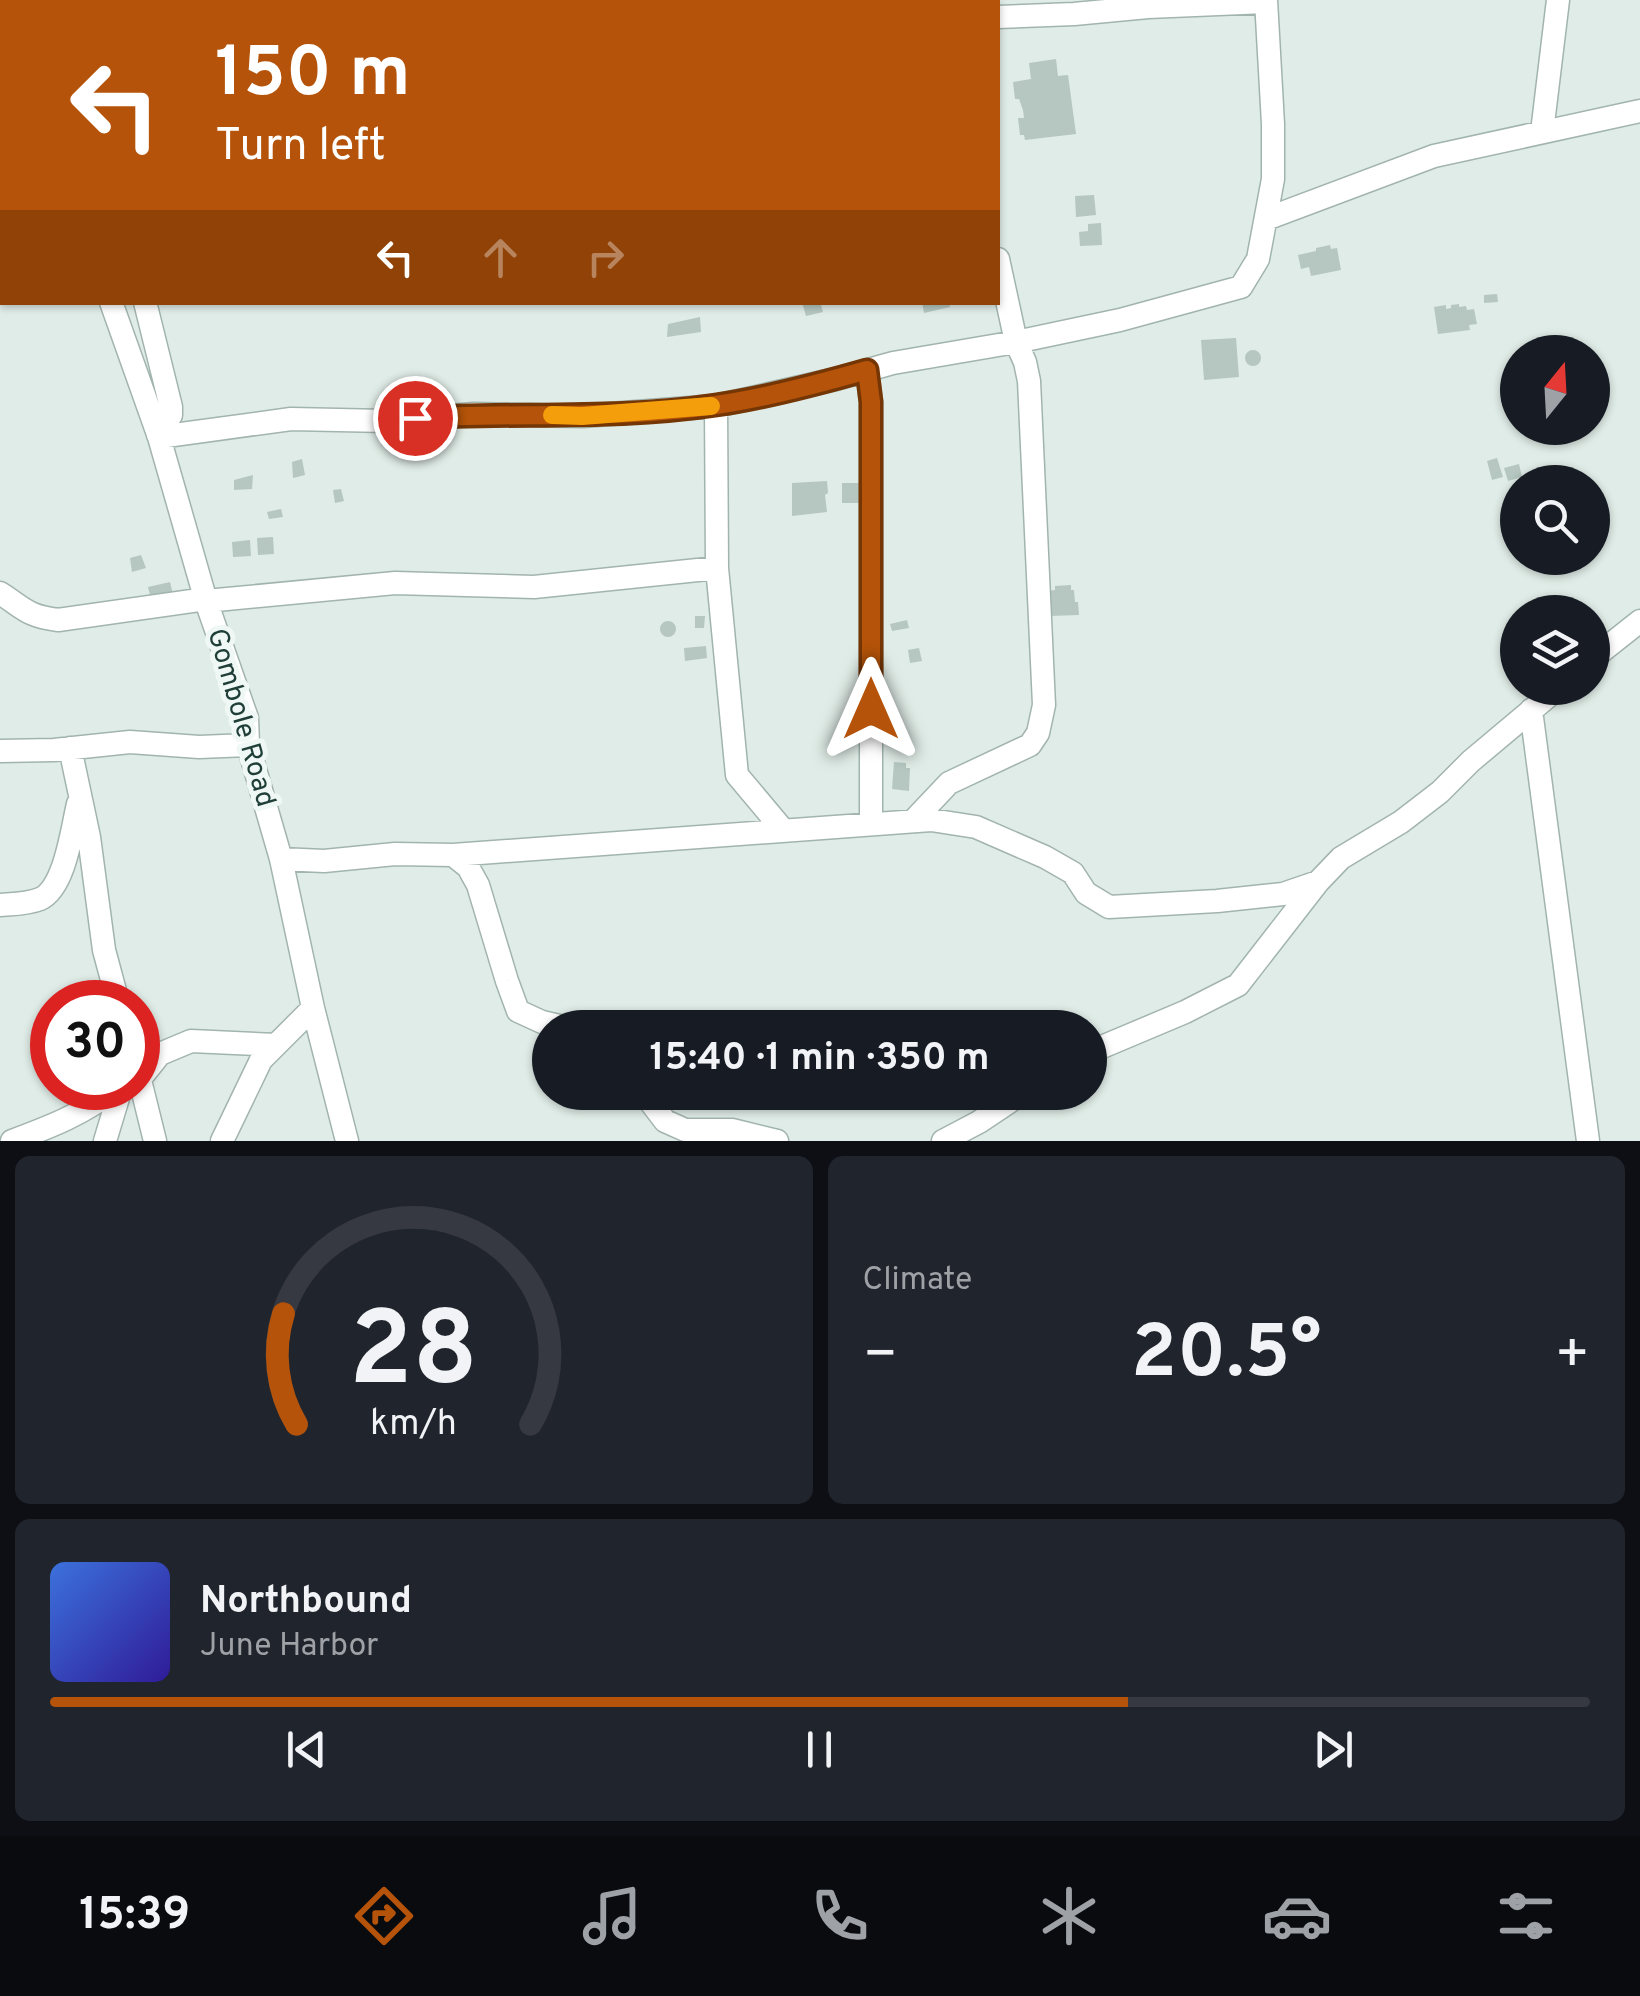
<!DOCTYPE html>
<meta charset="utf-8">
<style>
:root{--surface:#171b24;--page:#20242c;--text:#f1f3f6;--muted:#9ea1a6;--line:#363941;--accent:#b45309}
body{margin:0;font-family:Overpass,sans-serif;background:var(--page);color:var(--text);height:100vh;display:flex;flex-direction:column;font-size:38px;white-space:nowrap}
*{box-sizing:border-box;margin:0}
p{font-size:32px;color:var(--muted)}
.icon{flex:none;width:55px;height:55px;fill:none;stroke:currentColor;stroke-width:2;stroke-linecap:round;stroke-linejoin:round}
.map{position:relative;height:1141px;overflow:hidden}
.details{display:flex;flex-direction:column;gap:15px;padding:15px;background:#0d0f14;flex:1}
.details>*{flex:none}
.banner{position:absolute;left:0px;top:0px;width:1000px;height:305px;box-shadow:0 2px 8px #0004;background:#b45309;color:#fff;overflow:hidden}
.needle{width:65px;rotate:18deg}
.fabs{position:absolute;left:1500px;top:335px;display:grid;gap:20px}
.fabs a{display:grid;place-items:center;width:110px;height:110px;border-radius:50%;background:var(--surface);box-shadow:0 2px 8px #0004;font-size:50px}
.speed{position:absolute;left:30px;top:980px;display:flex;gap:20px;font-size:50px;font-weight:700;text-align:center}
.speed>*{display:grid;place-content:center;width:130px;height:130px;border-radius:50%;background:var(--surface);box-shadow:0 2px 8px #0004;line-height:1}
.speed .limit{border:15px solid #d22;background:#fff;color:#111}
.pin{position:absolute;display:grid;place-items:center;width:85px;height:85px;color:#fff;margin:-42px;border:5px solid #fff;border-radius:50%;box-shadow:0 2px 10px #0007}
.me{position:absolute;width:110px;margin:-55px;rotate:0deg;stroke-linejoin:round;filter:drop-shadow(0 0 8px #0008)}
.turn{display:flex;align-items:center;gap:35px;height:210px;padding:0 50px;font-size:45px}
.turn .icon{width:130px;height:130px;stroke-width:2.5}
.turn b{display:block;font-size:70px;line-height:85px}
.lanes{display:flex;align-items:center;height:95px;padding:0 50px;background:#0003;justify-content:center;gap:50px;direction:ltr}
.lanes .off{opacity:.35}
.big{font-size:75px;font-weight:700;line-height:1.1}
.details .tile{flex:1;display:flex;flex-direction:column;justify-content:center;gap:15px;min-width:0;padding:0 35px;border-radius:15px;background:var(--page)}
.details .dial{align-items:center;gap:0}
.dial svg{height:260px;overflow:visible;fill:none;stroke:var(--line);stroke-width:7;stroke-linecap:round;text-anchor:middle}
.dial text{fill:var(--text);stroke:none}
.song{display:flex;align-items:center;gap:30px}
.cover{width:120px;height:120px;border-radius:15px;background:linear-gradient(135deg,hsl(220 70% 55%),hsl(250 70% 35%))}
.played{height:10px;border-radius:5px;background:linear-gradient(90deg,var(--accent) 70%,var(--line) 70%)}
.keys{display:flex;justify-content:space-around;direction:ltr}
.heat{display:flex;justify-content:space-between;align-items:center;font-size:55px;direction:ltr}
.details .tiles{flex:1;display:grid;gap:15px;grid-template-columns:1fr 1fr}
.tile:last-child{grid-column:span 2}
.trip{position:absolute;left:532px;top:1010px;width:575px;height:100px;border-radius:50px;background:var(--surface);box-shadow:0 2px 8px #0004;font-weight:700;line-height:100px;text-align:center}
.menu{display:flex;height:160px;justify-content:space-around;align-items:center;background:#090b0e;color:var(--muted)}
.menu .icon{width:70px;height:70px}
.menu .current{color:var(--accent)}
.menu b{font-size:45px;color:var(--text)}
.map>svg:first-child{display:block}
.building{fill:#b5c7c0}
.lines{fill:none;stroke-linecap:round;stroke-linejoin:round}
.minor-casing{stroke:#a2b4af;stroke-width:25}
.minor{stroke:#fff;stroke-width:22}
.route-casing{stroke:#753606;stroke-width:25}
.route{stroke:#b45309;stroke-width:18}
.slow{stroke:#f59e0b;stroke-width:18}
.labels{text-anchor:middle;dominant-baseline:central;stroke-width:10;stroke-linejoin:round;paint-order:stroke}
.street-label{font-size:28px;fill:#1f3e37;stroke:#f0f8f5}
</style>
<div class="map">
<svg width="1640" height="1141" viewBox="0 0 1640 1141">
<rect width="100%" height="100%" fill="#e0ece7"/>
<path class="building" d="M1056 59 1058 76 1068 75 1076 134 1025 140 1024 135H1020L1018 118H1024L1023 110 1019 99H1015L1013 82 1031 79 1029 63Z
M1094 195 1096 215 1076 217 1075 196Z
M1101 223 1102 245 1080 246 1079 232 1088 231V224Z
M1330 245 1331 249 1337 248 1341 270 1311 276 1309 267 1301 269 1298 255 1316 251V248Z
M1497 294 1498 302 1484 303V295Z
M802 302H820L823 312 806 316Z
M922 302H949L950 307 924 313Z
M1459 304V307L1466 306 1467 310 1474 309 1477 324 1469 325 1470 330 1438 334 1434 307 1446 305V309L1451 308V305Z
M700 317 701 332 667 337 668 324Z
M1236 338 1239 377 1204 380 1201 340Z
M1245 358a8 8 0 1 1 16 0a8 8 0 1 1-16 0Z
M1497 458 1503 477 1492 480 1487 461Z
M302 459 305 475 293 478 292 462Z
M1519 464 1522 477 1508 481 1504 468Z
M253 475 252 489 234 490V480Z
M827 481 828 493 825 495 827 512 792 516V483Z
M842 483H864V503H842Z
M341 489 344 501 335 503 333 490Z
M281 509 283 517 269 519 267 512Z
M273 537 274 554 258 555 257 538Z
M250 540 251 556 233 557 232 542Z
M141 555 146 568 132 572 130 558Z
M170 582 174 598 151 599 148 587Z
M1071 585V590H1074L1075 602H1078L1079 615 1049 616 1048 591 1055 590V586Z
M695 616H705L704 628H695Z
M907 620 909 628 892 631 890 624Z
M660 629a8 8 0 1 1 16 0a8 8 0 1 1-16 0Z
M706 646 707 658 685 661 684 648Z
M919 648 922 661 910 663 908 650Z
M894 762 906 763V768H910L909 791 892 789Z"/>
<g class="lines">
<g class="minor-casing">
<path id="minor" d="M42 0V2
M663 0 664 2
M962 0 963 2
M5 2 13 0
M998 17 1074 14 1148 7 1266 2
M0 132 2 131
M1542 132 1558 0
M1266 219 1434 156 1640 111
M111 302 159 437 206 601 247 718 248 745 281 859 313 1008 347 1141
M145 302 171 407V415L158 435
M867 371 871 402V824
M716 406 717 568 737 775 784 831
M159 437 291 419 386 421 474 414 583 416 716 406 836 379 893 363 1016 342 1120 320 1241 287 1258 259 1273 179V124L1266 0
M0 593C25 609 27 616 58 620L206 599
M206 601 395 583 534 587 717 568
M1592 659 1640 621
M1531 710 1588 1141
M70 748 89 837 104 950 118 1002
M0 751 54 750 130 742 199 747 248 745
M913 821 949 783 1030 745 1038 733 1044 705 1029 381 1025 362 1016 342 998 259
M453 855 468 867 478 885 507 981 518 1011 542 1022 568 1028
M281 859 324 861 395 854 453 855 931 820 976 827 1045 857 1073 873 1086 893 1109 907 1217 901 1283 894 1318 882
M0 905C13 904 28 904 40 899 65 888 72 829 78 804
M1090 1052 1185 1012 1238 985 1318 882 1341 858 1401 822 1440 792 1471 761 1558 688
M138 1072 155 1141
M140 1079 160 1054 191 1041 276 1045
M643 1092 665 1121 685 1130H732L777 1141
M12 1141C47 1128 87 1113 115 1088
M105 1141 121 1088
M222 1141 261 1060 313 1008
M943 1141 979 1122 1024 1092"/>
</g>
<use href="#minor" class="minor"/>
</g>
<g class="lines">
<g class="route-casing">
<path id="route" d="M415 418C515 412 617 420 716 405 766 398 818 384 867 370L871 402V709"/>
</g>
<use href="#route" class="route"/>
<path class="slow" d="M552 415 582 416 711 406"/>
</g>
<g class="labels">
<g class="street-label">
<text transform="translate(240 718) rotate(74)">Gombole Road</text>
</g>
</g>
</svg>
<div class="fabs">
<a><svg class="needle" viewBox="-14 -14 28 28"><path d="M0-13l5 13h-10z" fill="#e53935"/><path d="M0 13l5-13h-10z" fill="#9ea1a6"/></svg></a>
<a><svg class="icon" aria-label="search" viewBox="0 0 24 24"><circle cx="10" cy="10" r="6"/><path d="M15 15l6 6"/></svg></a>
<a><svg class="icon" aria-label="layers" viewBox="0 0 24 24"><path d="M12 4l9 5-9 5-9-5zM3 14l9 5 9-5"/></svg></a>
</div>
<div class="speed"><div class="limit">30</div></div>
<div class="pin" style="left:415px;top:418px;background:#d93025"><svg class="icon" aria-label="arrive" viewBox="0 0 24 24"><path d="M6 21V4h12l-3 4 3 4H6"/></svg></div>
<svg class="me" style="left:871px;top:709px" viewBox="-20 -20 40 40"><path d="M0-17L14 15 0 8-14 15z" fill="#b45309" stroke="#fff" stroke-width="4"/></svg>
<div class="trip">15:40 · 1 min · 350 m</div>
<div class="banner">
<div class="turn"><svg class="icon" aria-label="left" viewBox="0 0 24 24"><path d="M17 20v-9H6M10 6l-5 5 5 5"/></svg><div><b>150 m</b>Turn left</div></div>
<div class="lanes"><svg class="icon" aria-label="left" viewBox="0 0 24 24"><path d="M17 20v-9H6M10 6l-5 5 5 5"/></svg><svg class="icon off" aria-label="ahead" viewBox="0 0 24 24"><path d="M12 20V5M6 11l6-6 6 6"/></svg><svg class="icon off" aria-label="right" viewBox="0 0 24 24"><path d="M7 20v-9h11M14 6l5 5-5 5"/></svg></div>
</div>
</div>
<section class="details">
<div class="tiles">
<div class="tile dial"><svg viewBox="0 0 100 80">
<path d="M14 69A42 42 0 1 1 86 69"/>
<path d="M14 69A42 42 0 0 1 10 35" stroke="#b45309"/>
<text x="50" y="56" font-size="32" font-weight="700">28</text>
<text x="50" y="72" font-size="11">km/h</text>
</svg></div>
<div class="tile"><p>Climate</p>
<div class="heat"><a>−</a><b class="big">20.5°</b><a>+</a></div>
</div>
<div class="tile">
<div class="song"><i class="cover"></i><div><b>Northbound</b><p>June Harbor</p></div></div>
<div class="played"></div>
<div class="keys"><svg class="icon" aria-label="previous" viewBox="0 0 24 24"><path d="M18 5L8 12l10 7zM5 5v14"/></svg><svg class="icon" aria-label="pause" viewBox="0 0 24 24"><path d="M8 5v14M16 5v14"/></svg><svg class="icon" aria-label="next" viewBox="0 0 24 24"><path d="M6 5l10 7-10 7zM19 5v14"/></svg></div>
</div>
</div>
</section>
<nav class="menu">
<b>15:39</b>
<svg class="icon current" aria-label="directions" viewBox="0 0 24 24"><path d="M12 3l9 9-9 9-9-9zM9 14v-3h6M13 9l2 2-2 2"/></svg>
<svg class="icon" aria-label="music" viewBox="0 0 24 24"><path d="M9 18V5l10-2v13"/><circle cx="6" cy="18" r="3"/><circle cx="16" cy="16" r="3"/></svg>
<svg class="icon" aria-label="phone" viewBox="0 0 24 24"><path d="M5 4h4l2 5-3 2q2 4 5 5l2-3 5 2v4C11 20 4 13 5 4z"/></svg>
<svg class="icon" aria-label="climate" viewBox="0 0 24 24"><path d="M12 3v18M4 7l16 10M4 17L20 7"/></svg>
<svg class="icon" aria-label="car" viewBox="0 0 24 24"><path d="M5 17H2v-5l4-1 3-4h7l3 4 3 1v5h-3M9 17h6M6 11h13"/><circle cx="7" cy="17" r="2"/><circle cx="17" cy="17" r="2"/></svg>
<svg class="icon" aria-label="filters" viewBox="0 0 24 24"><path d="M4 7h16M4 17h16"/><circle cx="9" cy="7" r="2"/><circle cx="15" cy="17" r="2"/></svg>
</nav>
